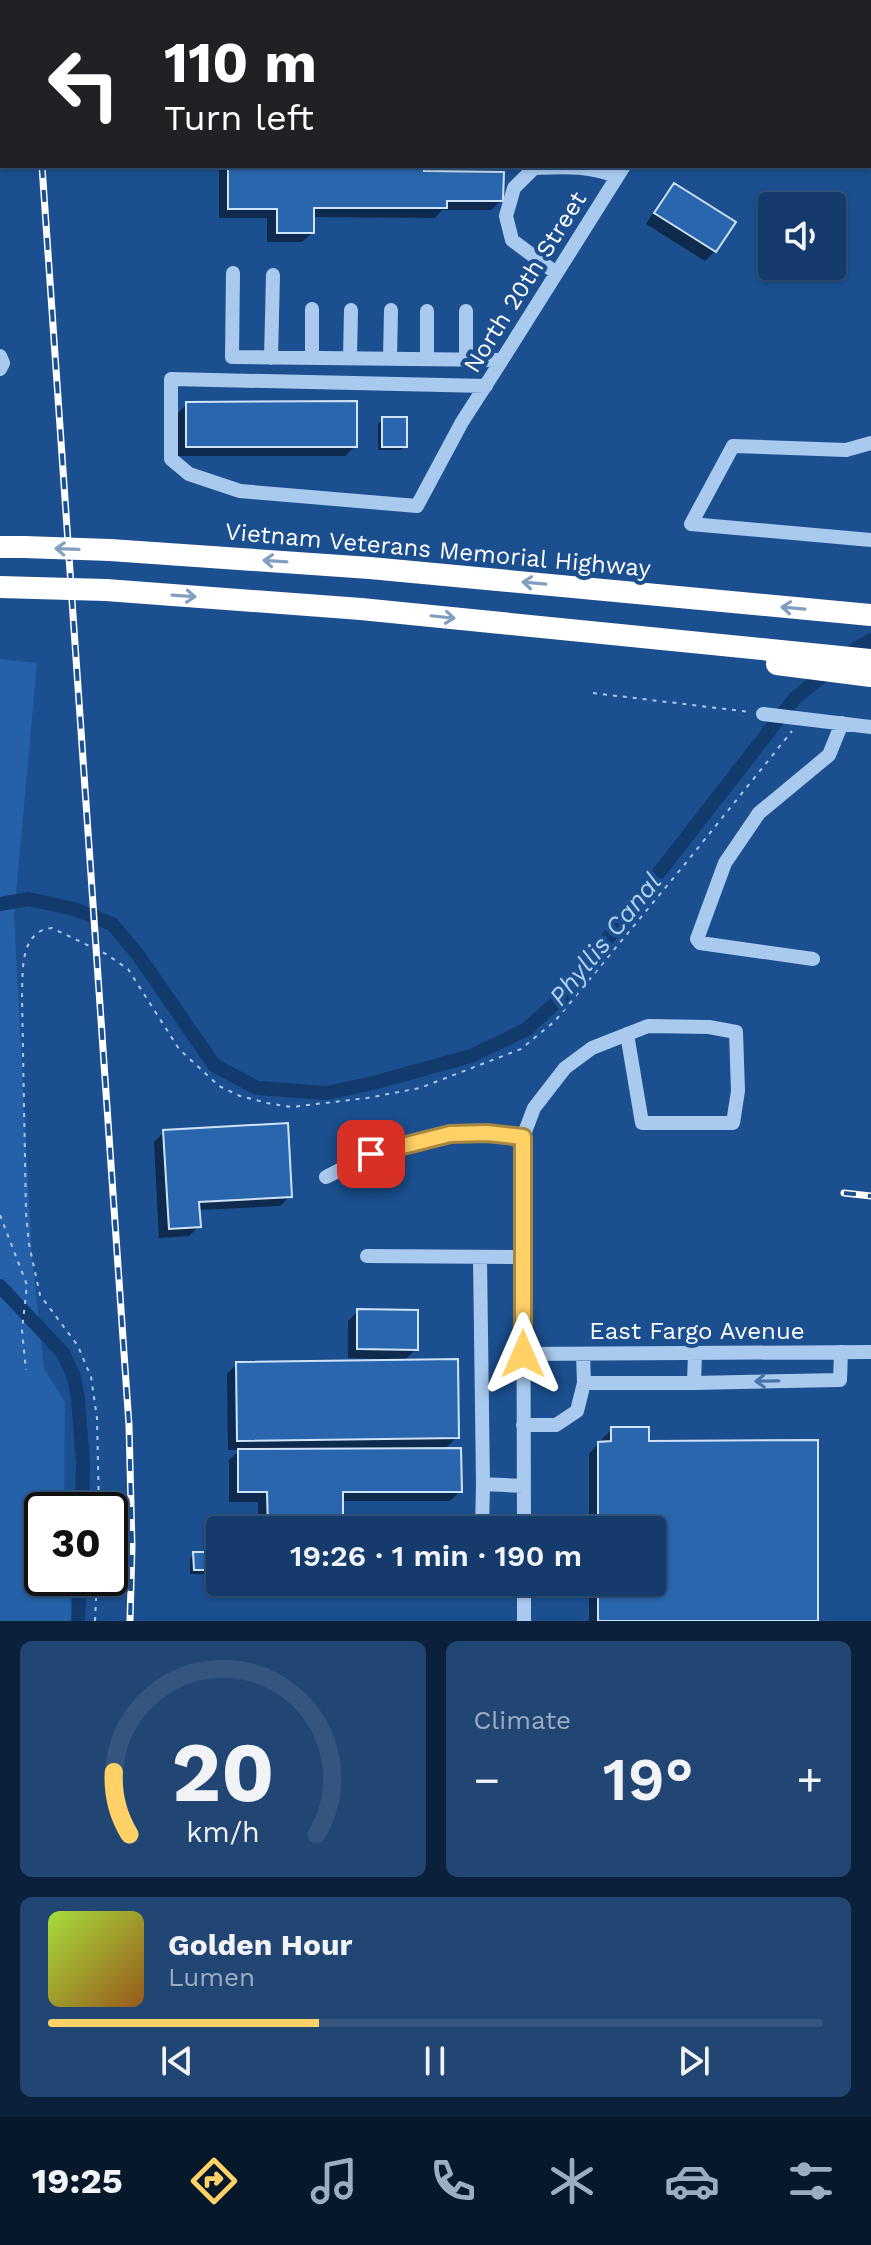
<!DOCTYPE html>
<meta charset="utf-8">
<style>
:root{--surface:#143b6b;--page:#214673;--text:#f1f3f6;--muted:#9dadc1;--line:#33557e;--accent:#ffd166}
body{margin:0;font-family:"Work Sans",sans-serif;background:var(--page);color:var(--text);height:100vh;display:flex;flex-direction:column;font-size:30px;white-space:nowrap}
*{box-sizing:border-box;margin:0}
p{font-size:26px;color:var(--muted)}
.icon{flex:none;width:44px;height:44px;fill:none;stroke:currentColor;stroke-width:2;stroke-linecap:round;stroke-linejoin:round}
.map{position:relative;height:1621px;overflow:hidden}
.sheet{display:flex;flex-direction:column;gap:20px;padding:20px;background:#0b203b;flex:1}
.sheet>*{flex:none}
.hud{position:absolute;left:0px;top:0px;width:872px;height:168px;box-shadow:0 2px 6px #0004,0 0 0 2px var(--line);background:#202124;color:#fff;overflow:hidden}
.buttons{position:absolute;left:758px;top:192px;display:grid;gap:16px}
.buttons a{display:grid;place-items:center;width:88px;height:88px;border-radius:8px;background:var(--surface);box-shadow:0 2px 6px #0004,0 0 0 2px var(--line);font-size:40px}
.speed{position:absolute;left:24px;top:1492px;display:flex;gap:16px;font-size:40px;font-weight:700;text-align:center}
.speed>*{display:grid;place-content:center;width:104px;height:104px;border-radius:50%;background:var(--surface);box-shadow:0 2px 6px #0004,0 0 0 2px var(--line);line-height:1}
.speed .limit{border:4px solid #111;border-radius:12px;background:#fff;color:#111}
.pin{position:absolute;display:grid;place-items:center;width:68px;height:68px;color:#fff;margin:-34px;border-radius:16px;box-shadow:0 4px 12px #0006}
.me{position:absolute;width:88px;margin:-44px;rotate:0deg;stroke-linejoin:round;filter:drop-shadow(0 0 6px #0008)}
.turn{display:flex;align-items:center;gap:28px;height:168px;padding:0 32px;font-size:36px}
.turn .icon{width:104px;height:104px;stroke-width:2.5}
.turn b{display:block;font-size:56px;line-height:68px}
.big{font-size:60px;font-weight:600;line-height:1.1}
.sheet .widget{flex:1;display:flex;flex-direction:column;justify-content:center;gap:12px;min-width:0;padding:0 28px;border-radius:12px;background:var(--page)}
.sheet .dial{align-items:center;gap:0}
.dial svg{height:208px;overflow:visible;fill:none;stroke:var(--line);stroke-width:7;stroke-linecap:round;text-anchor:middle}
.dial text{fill:var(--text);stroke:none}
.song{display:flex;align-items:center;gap:24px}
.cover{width:96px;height:96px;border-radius:12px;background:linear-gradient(135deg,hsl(80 70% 55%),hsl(30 70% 35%))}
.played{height:8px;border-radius:4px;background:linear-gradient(90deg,var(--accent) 35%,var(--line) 35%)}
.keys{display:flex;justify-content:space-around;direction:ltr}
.heat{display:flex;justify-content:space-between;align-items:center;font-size:44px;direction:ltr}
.sheet .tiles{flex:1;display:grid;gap:20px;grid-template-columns:1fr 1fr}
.widget:last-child{grid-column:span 2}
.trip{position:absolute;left:206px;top:1516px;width:460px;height:80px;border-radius:8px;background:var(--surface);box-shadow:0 2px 6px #0004,0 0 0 2px var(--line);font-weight:600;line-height:80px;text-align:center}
.tab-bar{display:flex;height:128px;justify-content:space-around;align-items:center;background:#08182b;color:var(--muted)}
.tab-bar .icon{width:56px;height:56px}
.tab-bar .on{color:var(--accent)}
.tab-bar b{font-size:36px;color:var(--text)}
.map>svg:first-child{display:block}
.green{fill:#2461a8}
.shadow{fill:#0007}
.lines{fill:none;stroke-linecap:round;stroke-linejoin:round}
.canal{stroke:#123a6d;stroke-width:14}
.building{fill:#2a66ad;stroke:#cfe3fa;stroke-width:2}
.path{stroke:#a9c9ee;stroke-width:2;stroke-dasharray:4 6;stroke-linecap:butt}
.minor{stroke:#a9c9ee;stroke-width:14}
.highway{stroke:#fff;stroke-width:22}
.rail-casing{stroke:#fff;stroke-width:7}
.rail{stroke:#1b4f8f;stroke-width:4;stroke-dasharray:12;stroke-linecap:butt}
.highway-bridge{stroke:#fff;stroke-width:22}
.oneway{stroke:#829ec1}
.oneway2{stroke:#4674ac}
.route-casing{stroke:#a68842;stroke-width:20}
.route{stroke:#ffd166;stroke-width:14}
.labels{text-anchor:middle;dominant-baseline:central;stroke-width:8;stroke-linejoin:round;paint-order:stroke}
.street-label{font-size:24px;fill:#fff;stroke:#1b4f8f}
.water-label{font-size:26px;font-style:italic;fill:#b5d3f5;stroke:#1b4f8f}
</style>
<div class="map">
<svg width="871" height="1621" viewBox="0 0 871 1621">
<rect width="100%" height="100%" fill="#1b4f8f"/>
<path class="green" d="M0 659 37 663 14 916 32 1257 44 1368 65 1402 64 1510H42V1578H68L73 1621H0Z"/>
<path class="shadow" d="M512 0H530L533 2H511Z
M219 166H422V173L501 201 491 210H442L435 218 312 217V233L302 242H267V218H219Z
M674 185 715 251 705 261 646 224 664 195Z
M187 404 355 446 345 456H177V414Z
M383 419 405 446 401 450H378V424Z
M164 1132 290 1196 280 1206 198 1210 199 1226 189 1236 159 1238 154 1142Z
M358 1311 416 1349 403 1362 457 1437 444 1450 460 1491 450 1501H341V1530H258V1502H229V1460L240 1450H228L227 1374 237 1364 378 1362V1359L348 1358V1321Z
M612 1429 647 1443 816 1621H589V1582H652V1530H589V1454L598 1444H602V1439Z
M194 1554H220V1574H190V1559Z"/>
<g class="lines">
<path class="canal" d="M0 904 28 899 74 909 112 924 139 956 214 1065 257 1088 327 1093 373 1083 471 1056 527 1029 562 997 795 698 856 649 871 640
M0 1286 63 1353 74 1377 78 1399 83 1463 82 1510
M78 1621 80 1578"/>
</g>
<path class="building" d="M228 166H424V171L504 172 503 201H447V208H314V233H277V209H228Z
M674 183 736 222 716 252 654 213Z
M357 401V447H186V402Z
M382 417H407V447H382Z
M288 1123 292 1197 199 1202 201 1227 169 1229 163 1130Z
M357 1309 418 1310V1350L357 1349Z
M458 1359 459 1438 237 1441 236 1362Z
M611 1427H649V1441L818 1440V1621H598V1582H652V1530H598V1442L611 1441Z
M461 1448 462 1492H343V1530H268L267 1492H238V1449Z
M193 1552H220V1570H194Z"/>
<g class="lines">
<path class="path" d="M593 693 750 712
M0 1215 27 1285 22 1330 26 1370
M99 1510 97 1418 91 1377 78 1346 40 1295 29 1244 26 1213 22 997C23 972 19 931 52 928L106 954 128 969 179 1049 219 1086 240 1096 267 1103 291 1107 367 1098 420 1088 521 1049 555 1021 685 864 792 731
M95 1621 97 1578"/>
<path class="minor" d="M476 0 477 2
M728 2 729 0
M233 273 232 357 502 360
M556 273 512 240 506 216 514 188 534 168C563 167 590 165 617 177
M466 311V360
M0 356 3 363 0 369
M271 358 273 275
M312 358V309
M350 358 351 310
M390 359 391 310
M427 359V311
M486 386 171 379V459L189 474 240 491 417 506 462 422 502 360 624 166
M871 443 846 450 733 446 691 524 871 540
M763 714 871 727
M813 959 700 943 697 939 725 863 759 813 829 755 842 723
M326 1177 371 1154 450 1134 487 1133 523 1137
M367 1256 523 1257
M480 1257 483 1484 523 1486
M523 1354 871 1352
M583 1354 584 1383H694L695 1353
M694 1383 840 1380 841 1352
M523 1425H556L577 1411 584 1383
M482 1530 483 1484
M524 1530 523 1137 534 1108 565 1068 592 1048 648 1026 709 1027 736 1032 738 1091 733 1123H642L627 1034
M524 1582V1621"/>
<path class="highway" d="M0 547H24
M110 550 370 568 871 615
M0 587 35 588
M106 590 361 609 871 660
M777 664 871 676"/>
<g class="rail-casing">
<path id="rail" d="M30 0 31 2
M42 166 129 1425 132 1546 130 1621
M844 1193 871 1196"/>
</g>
<use href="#rail" class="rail"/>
<path class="highway-bridge" d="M24 547 110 550
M35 588 106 590"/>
</g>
<defs><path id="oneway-shaft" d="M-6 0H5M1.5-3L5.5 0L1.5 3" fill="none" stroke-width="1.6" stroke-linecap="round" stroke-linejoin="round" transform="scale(2)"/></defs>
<g class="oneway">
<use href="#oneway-shaft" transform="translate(67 549) rotate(-178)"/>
<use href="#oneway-shaft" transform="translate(275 561) rotate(-176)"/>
<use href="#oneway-shaft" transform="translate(534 583) rotate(-175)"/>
<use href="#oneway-shaft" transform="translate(184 596) rotate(4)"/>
<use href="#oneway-shaft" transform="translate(793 608) rotate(-175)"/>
<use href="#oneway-shaft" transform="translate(443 617) rotate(6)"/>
</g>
<use class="oneway2" href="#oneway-shaft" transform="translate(767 1381) rotate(179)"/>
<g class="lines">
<g class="route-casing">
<path id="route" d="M371 1154 450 1134 487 1133 523 1137V1354"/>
</g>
<use href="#route" class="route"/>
</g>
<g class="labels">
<g class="street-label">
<text transform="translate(525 282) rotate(-58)">North 20th Street</text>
<text transform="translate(438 550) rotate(5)">Vietnam Veterans Memorial Highway</text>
<text x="697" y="1331">East Fargo Avenue</text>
</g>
<g class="water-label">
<text transform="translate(605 939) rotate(-51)">Phyllis Canal</text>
</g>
</g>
</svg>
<div class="buttons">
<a><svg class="icon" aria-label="sound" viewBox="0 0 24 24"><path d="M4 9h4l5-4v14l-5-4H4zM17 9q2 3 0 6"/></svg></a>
</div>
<div class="speed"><div class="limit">30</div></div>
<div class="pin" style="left:371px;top:1154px;background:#d93025"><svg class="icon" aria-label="arrive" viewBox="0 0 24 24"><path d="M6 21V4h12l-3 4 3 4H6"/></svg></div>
<svg class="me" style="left:523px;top:1354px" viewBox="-20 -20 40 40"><path d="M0-17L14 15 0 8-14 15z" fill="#ffd166" stroke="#fff" stroke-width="4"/></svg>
<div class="trip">19:26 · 1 min · 190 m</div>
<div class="hud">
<div class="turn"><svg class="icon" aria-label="left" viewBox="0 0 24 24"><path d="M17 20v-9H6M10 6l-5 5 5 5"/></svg><div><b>110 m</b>Turn left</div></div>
</div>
</div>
<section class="sheet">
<div class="tiles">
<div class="widget dial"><svg viewBox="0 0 100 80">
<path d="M14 69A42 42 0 1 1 86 69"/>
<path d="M14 69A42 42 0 0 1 8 45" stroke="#ffd166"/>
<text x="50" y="56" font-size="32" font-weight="700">20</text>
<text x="50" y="72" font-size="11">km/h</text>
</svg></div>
<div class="widget"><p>Climate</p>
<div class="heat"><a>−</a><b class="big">19°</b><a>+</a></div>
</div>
<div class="widget">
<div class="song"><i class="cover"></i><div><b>Golden Hour</b><p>Lumen</p></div></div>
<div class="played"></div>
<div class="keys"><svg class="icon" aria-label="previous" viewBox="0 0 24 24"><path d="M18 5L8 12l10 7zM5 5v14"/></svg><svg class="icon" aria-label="pause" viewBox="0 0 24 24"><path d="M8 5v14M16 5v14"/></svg><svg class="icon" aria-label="next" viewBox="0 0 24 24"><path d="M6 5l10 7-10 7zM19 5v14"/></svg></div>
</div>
</div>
</section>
<nav class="tab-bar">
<b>19:25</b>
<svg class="icon on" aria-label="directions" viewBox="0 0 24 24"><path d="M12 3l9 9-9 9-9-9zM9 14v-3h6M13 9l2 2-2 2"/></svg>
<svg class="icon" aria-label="music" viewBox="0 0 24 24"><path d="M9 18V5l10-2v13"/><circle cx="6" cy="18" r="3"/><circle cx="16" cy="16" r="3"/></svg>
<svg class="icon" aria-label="phone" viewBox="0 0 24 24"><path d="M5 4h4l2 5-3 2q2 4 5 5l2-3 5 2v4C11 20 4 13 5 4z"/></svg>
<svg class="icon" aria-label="climate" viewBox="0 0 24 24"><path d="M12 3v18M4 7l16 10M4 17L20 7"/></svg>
<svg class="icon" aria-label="car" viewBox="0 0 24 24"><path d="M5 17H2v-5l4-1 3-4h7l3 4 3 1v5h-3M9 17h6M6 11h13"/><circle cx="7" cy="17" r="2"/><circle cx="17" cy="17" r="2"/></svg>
<svg class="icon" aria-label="filters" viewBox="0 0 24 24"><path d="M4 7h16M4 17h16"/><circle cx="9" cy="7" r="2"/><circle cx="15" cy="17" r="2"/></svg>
</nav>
